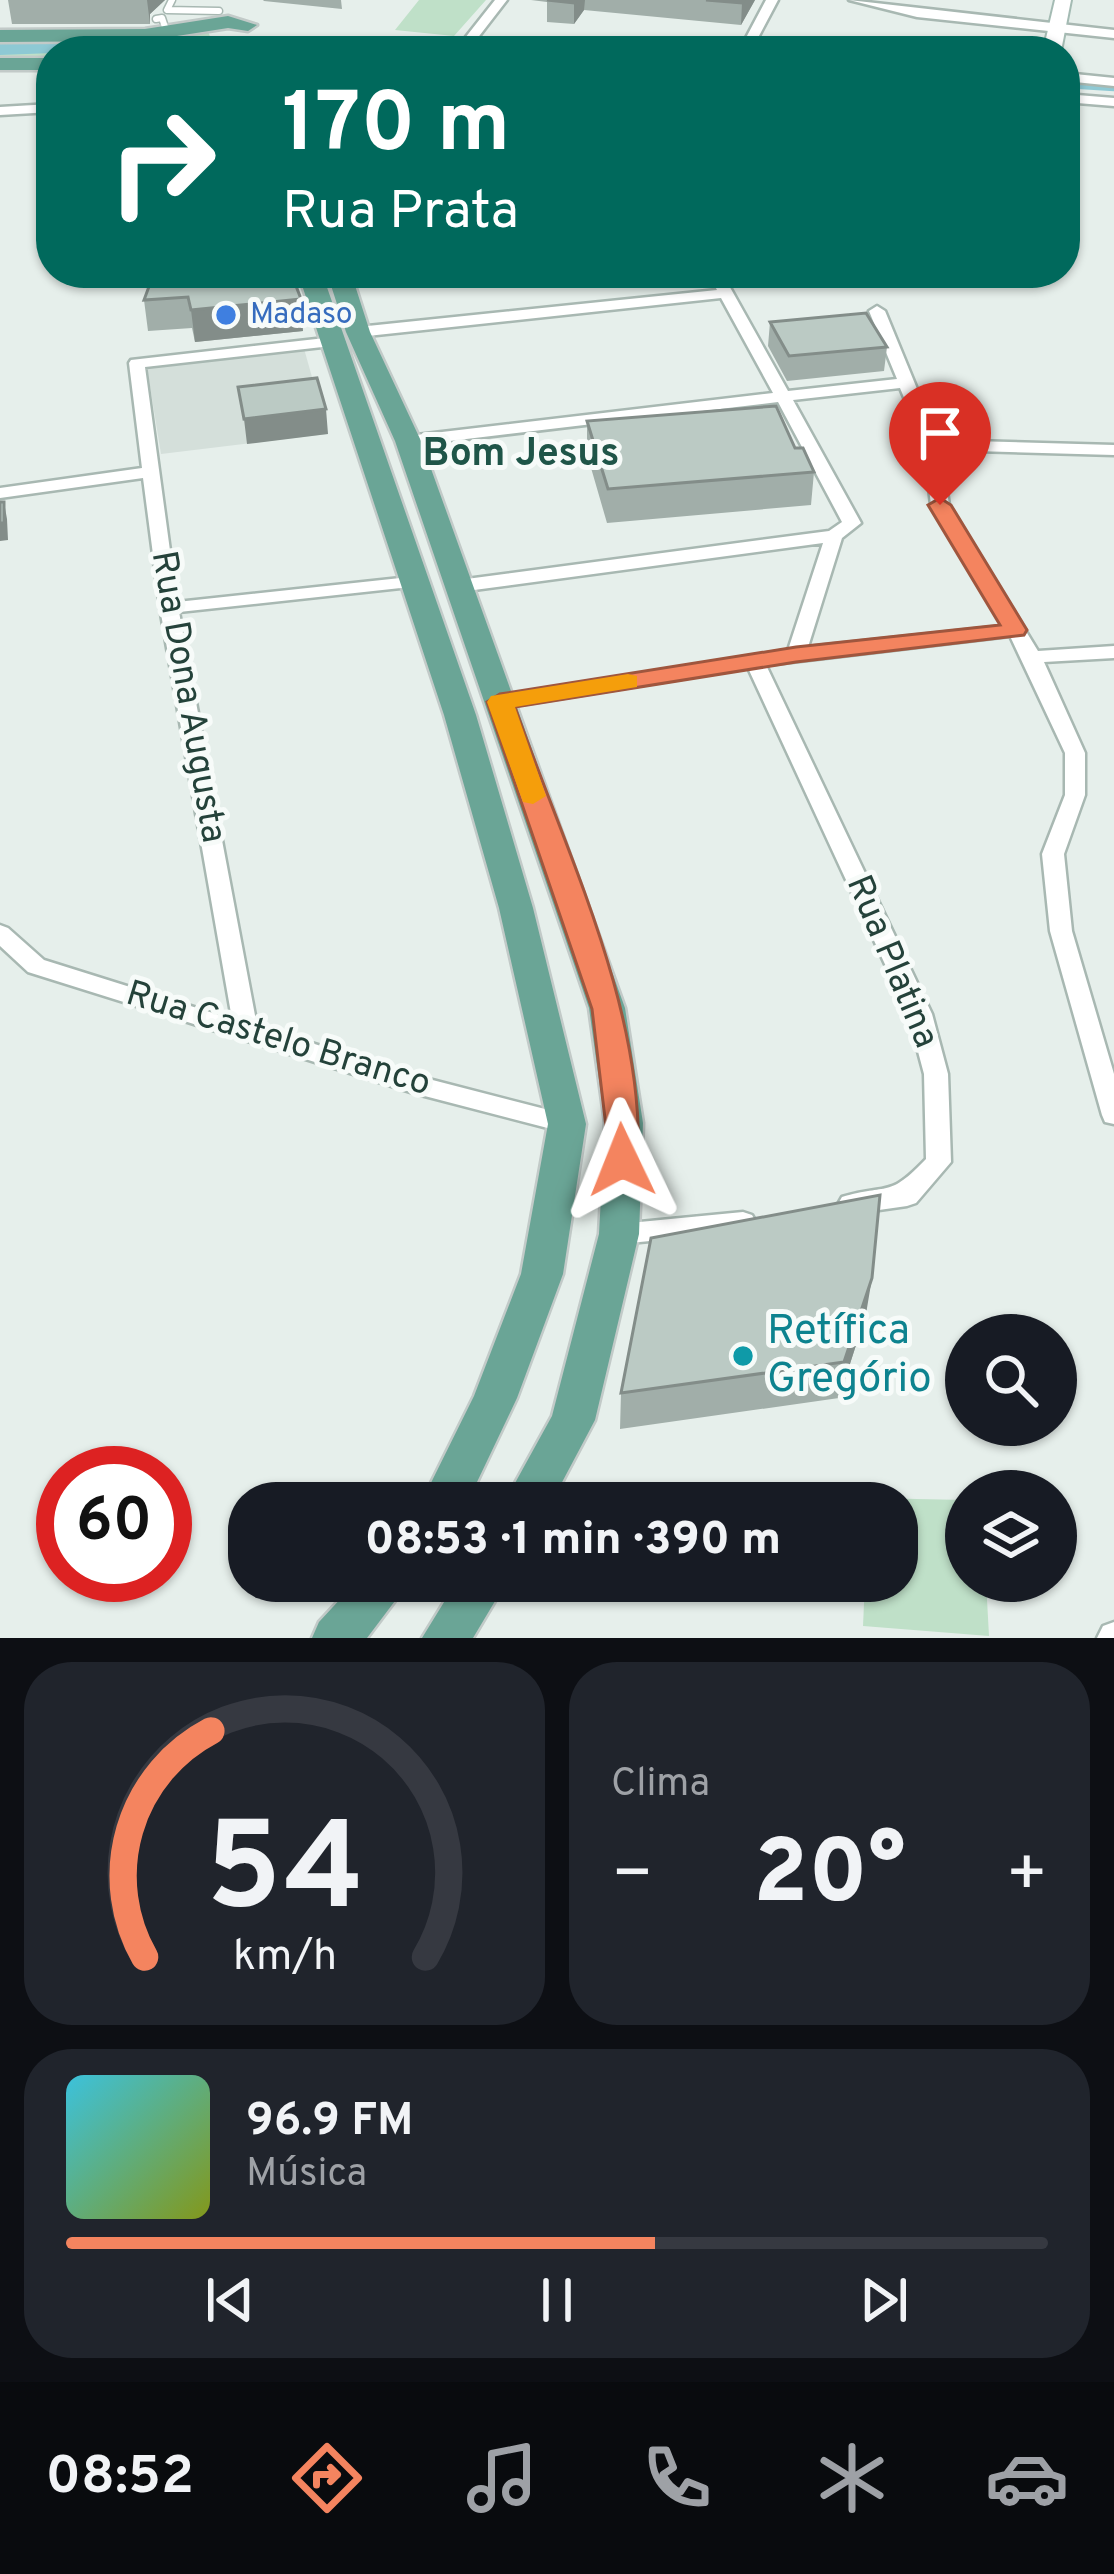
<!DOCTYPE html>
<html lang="pt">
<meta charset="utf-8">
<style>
:root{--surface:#171b24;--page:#20242c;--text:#f1f3f6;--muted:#9ea1a6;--line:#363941;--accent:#f4845f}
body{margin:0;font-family:Overpass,sans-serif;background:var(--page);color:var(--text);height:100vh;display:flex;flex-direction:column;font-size:45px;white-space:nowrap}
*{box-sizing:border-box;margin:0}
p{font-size:39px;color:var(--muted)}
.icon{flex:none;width:66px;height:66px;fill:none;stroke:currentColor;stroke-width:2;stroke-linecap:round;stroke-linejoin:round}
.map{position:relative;height:1638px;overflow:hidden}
.sheet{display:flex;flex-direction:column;gap:24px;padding:24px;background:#0d0f14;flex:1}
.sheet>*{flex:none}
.top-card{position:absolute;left:36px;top:36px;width:1044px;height:252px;border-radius:48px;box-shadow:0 3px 9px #0004;background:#00695c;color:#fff;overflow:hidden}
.controls{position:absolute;left:945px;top:1314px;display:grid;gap:24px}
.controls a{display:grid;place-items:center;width:132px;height:132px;border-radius:50%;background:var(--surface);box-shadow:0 3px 9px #0004;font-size:60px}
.speed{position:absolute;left:36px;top:1446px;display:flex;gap:24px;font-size:60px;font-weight:700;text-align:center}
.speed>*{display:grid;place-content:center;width:156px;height:156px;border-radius:50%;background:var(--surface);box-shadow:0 3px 9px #0004;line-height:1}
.speed .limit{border:18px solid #d22;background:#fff;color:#111}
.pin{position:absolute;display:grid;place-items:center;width:102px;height:102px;color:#fff;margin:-123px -51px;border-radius:50% 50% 50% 0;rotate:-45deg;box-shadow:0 0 12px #0007}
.pin .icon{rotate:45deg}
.me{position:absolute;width:132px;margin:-66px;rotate:358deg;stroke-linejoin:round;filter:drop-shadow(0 0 9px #0008)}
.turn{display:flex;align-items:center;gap:42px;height:252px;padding:0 48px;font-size:54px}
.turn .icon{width:156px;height:156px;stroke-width:2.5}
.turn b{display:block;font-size:84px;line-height:102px}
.big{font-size:90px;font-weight:800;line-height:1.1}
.sheet .tile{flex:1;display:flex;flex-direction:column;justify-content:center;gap:18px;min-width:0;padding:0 42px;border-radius:48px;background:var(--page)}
.sheet .dial{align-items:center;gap:0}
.dial svg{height:312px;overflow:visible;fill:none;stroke:var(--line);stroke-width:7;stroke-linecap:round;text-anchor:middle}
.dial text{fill:var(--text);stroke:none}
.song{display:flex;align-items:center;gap:36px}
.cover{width:144px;height:144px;border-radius:18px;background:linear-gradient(135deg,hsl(190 70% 55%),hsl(70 70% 35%))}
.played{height:12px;border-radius:6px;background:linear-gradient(90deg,var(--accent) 60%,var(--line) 60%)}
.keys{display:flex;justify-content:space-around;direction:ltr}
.heat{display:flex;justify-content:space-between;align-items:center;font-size:66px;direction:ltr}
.sheet .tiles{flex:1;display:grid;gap:24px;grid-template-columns:1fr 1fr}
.tile:last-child{grid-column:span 2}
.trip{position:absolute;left:228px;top:1482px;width:690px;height:120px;border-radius:48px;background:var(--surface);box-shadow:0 3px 9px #0004;font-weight:800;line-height:120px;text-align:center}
.tab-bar{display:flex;height:192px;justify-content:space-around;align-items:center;background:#090b0e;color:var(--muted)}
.tab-bar .icon{width:84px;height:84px}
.tab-bar .active{color:var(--accent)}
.tab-bar b{font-size:54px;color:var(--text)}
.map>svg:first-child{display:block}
.built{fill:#d4dfda}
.green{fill:#bfe0c8}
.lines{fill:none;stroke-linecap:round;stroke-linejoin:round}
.stream{stroke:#8ec9d4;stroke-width:4.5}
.river{fill:#8ec9d4;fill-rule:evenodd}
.lane-casing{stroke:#a8b8b2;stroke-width:9}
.street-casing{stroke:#a8b8b2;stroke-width:5}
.secondary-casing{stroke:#a4bbb3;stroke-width:4}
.primary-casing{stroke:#c2cac8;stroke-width:5}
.path{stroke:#86b3a5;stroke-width:3;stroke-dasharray:4.5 6;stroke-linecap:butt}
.lane{stroke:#fff;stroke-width:6}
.street{fill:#fff;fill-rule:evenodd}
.secondary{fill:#fff;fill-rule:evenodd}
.primary{fill:#6aa596;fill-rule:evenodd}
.wall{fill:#a1aea9}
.shaded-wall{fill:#838d89}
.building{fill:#bbcac4;stroke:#838d89;stroke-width:3}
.route{fill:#f4845f;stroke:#9f563e;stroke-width:3}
.slow{fill:#f59e0b}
.shop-dot{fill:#3f7fe0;stroke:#f7fbf9;stroke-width:4.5}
.culture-dot{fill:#0f9aa8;stroke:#f7fbf9;stroke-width:4.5}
.labels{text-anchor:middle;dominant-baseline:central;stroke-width:10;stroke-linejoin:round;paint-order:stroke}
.far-shop-label{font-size:30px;fill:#366cbe;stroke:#f7fbf9;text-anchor:start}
.street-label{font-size:36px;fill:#24423a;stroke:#f7fbf9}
.neighbourhood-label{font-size:39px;font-weight:bold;fill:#1f5548;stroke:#f7fbf9}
.near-culture-label{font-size:42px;fill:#0d838f;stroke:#f7fbf9;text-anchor:start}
</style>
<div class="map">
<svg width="1114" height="1638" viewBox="0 0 1114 1638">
<rect width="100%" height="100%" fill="#e6efeb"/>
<path class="built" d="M303 345 328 434 161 454 146 362Z"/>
<path class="green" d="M419 0H486L454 36 395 30Z
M207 28 215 51H51V58L0 60V42L128 38Z
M868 1498 966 1500V1581H986L989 1636 863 1626 865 1581H897V1503H868Z"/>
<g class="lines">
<path class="stream" d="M201 47 281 51
M1065 86 1114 89"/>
<path class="river" d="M0 39H201L214 47 0 55Z"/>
<g class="lane-casing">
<path id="lane" d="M172 0 167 10 219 11
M156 19 162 18 167 33"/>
</g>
<g class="street-casing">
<path id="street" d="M495 0H507L473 44H465V38Z
M766 0H778L751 51H739Z
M849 0 1114 30V38L917 17Z
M1065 73 1114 78V86L1065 81Z
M1065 94 1114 98V106L1065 102Z
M51 104V112L0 115V107Z
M708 273H722L788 391 897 379 869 311 877 306 885 311 938 440 1114 445V455L941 450 949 505 1038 651 1114 646V658L1044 662 1085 753V795L1064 854 1072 931 1114 1074V1124L1105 1122 1102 1115 1050 931 1042 854 1065 795V753L1010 636 766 665 932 1014 948 1074 951 1162 916 1203 907 1206 851 1214 842 1211 838 1204 842 1197C889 1183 888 1199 926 1159L924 1074 908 1014 748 668 500 708 490 702 500 696 788 650 823 543 459 592 450 586 459 580 829 531 842 522 778 402 408 446 400 441 408 436 773 393 721 298 358 337 350 332 358 327 717 290ZM900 388 924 445 931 505 1004 626 808 647 842 538 861 523 793 400Z
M334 337 340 339V345L145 367 177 602 419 576 428 581 419 586 179 612 257 1026 417 1076 576 1117 579 1124 576 1131 567 1133 417 1094 28 972 0 946V925L8 928 44 960 232 1019 160 608 143 478 0 498V488L142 468 129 363 131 360Z
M743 1212 752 1215 756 1222 752 1229 743 1232 619 1244 610 1241 606 1234 610 1227 619 1224Z
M1114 1622V1638H1097L1103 1626Z"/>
</g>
<g class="secondary-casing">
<path id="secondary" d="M1055 0H1071L1061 51H1043Z"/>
</g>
<g class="primary-casing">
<path id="primary" d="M228 16 257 25 248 31 228 28 145 41 0 42V30L145 29Z
M0 58H51V70H0Z
M298 273H322L476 715 533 908 586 1124 563 1274 517 1398 467 1503H421L474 1396 521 1274 548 1124 499 908 444 715Z
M327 273H351L370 332 421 441 625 1008 643 1123 639 1234 595 1420 551 1503H504L552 1416 599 1234 605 1123 589 1008 395 441 346 332Z
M357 1581H410L367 1638H312L319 1622Z
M457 1581H507L473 1638H422Z"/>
</g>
<path class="path" d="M219 39 221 51
M491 42 641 51"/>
<use href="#lane" class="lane"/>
<use href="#street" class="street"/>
<use href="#secondary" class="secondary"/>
<use href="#primary" class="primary"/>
</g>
<path class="wall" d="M8 0H165L150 14V24H12Z
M263 0H341L342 9 264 1Z
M531 0H755L741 25 584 10 574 24 547 22V2Z
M154 273 303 331 195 342 192 328 148 331 144 300Z
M770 322 887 347 884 371 787 381 768 346Z
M587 421 814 472 811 505 607 523 587 454Z
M866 1314 839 1398 620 1429 621 1393Z"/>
<path class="shaded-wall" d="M147 0H165L150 14V24Z
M576 0H585L584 10 574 24V3Z
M744 0H755L741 25 742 3Z
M301 299 303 331 195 342 191 310Z
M326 409 328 434 247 444 244 419Z
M4 502 7 519 8 540 0 541V523Z
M872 1278 866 1314 839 1398 844 1362Z"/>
<path class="building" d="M547 0H576L574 3Z
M706 0H744L742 3Z
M154 273H291L301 299 191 310 188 297 144 300Z
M866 313 887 347 789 356 770 322Z
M317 378 326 409 244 419 238 387Z
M776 406 795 448H803L814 472 608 489 587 421Z
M0 502H4V523H0Z
M880 1195 872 1278 844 1362 621 1393 651 1238Z"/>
<path class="route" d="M940 498 951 505 1027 630 1024 635 796 662 515 707C564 848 645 1009 638 1160L622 1172 611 1169 592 1009 487 702 500 694 796 647 1000 625 928 505Z"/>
<path class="slow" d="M628 674 637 676V687L515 707 546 796 533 804 523 802 487 702 491 696Z"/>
<circle class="shop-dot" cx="226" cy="315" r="12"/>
<circle class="culture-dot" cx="743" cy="1356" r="12"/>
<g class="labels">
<g class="far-shop-label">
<text x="250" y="315">Madaso</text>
</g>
<g class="street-label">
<text transform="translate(187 697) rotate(80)">Rua Dona Augusta</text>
<text transform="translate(891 962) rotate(67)">Rua Platina</text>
<text transform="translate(278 1040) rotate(17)">Rua Castelo Branco</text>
</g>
<g class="neighbourhood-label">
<text x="521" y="455">Bom Jesus</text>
</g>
<g class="near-culture-label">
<text x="767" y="1332">Retífica<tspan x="767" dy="48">Gregório</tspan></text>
</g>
</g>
</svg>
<div class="controls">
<a><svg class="icon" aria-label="search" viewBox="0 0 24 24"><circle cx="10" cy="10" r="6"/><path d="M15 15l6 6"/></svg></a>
<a><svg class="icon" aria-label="layers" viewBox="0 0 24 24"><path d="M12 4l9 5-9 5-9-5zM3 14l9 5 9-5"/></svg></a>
</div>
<div class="speed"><div class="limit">60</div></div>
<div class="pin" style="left:940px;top:505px;background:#d93025"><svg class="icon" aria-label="arrive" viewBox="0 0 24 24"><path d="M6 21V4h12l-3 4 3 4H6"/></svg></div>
<svg class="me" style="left:622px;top:1160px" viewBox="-20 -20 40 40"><path d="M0-17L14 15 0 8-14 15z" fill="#f4845f" stroke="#fff" stroke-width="4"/></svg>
<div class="trip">08:53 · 1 min · 390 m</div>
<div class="top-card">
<div class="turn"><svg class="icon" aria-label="right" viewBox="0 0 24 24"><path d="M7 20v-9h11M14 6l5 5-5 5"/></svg><div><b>170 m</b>Rua Prata</div></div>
</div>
</div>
<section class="sheet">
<div class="tiles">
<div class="tile dial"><svg viewBox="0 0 100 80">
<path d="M14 69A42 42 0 1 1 86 69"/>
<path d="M14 69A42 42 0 0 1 31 11" stroke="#f4845f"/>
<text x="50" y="56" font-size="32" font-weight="700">54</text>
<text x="50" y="72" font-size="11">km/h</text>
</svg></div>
<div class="tile"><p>Clima</p>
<div class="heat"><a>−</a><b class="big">20°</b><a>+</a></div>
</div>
<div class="tile">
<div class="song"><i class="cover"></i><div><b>96.9 FM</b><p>Música</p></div></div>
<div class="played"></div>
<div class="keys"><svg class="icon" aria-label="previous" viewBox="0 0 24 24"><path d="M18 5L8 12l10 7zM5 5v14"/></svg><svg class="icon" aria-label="pause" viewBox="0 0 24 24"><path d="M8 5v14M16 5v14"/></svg><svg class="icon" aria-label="next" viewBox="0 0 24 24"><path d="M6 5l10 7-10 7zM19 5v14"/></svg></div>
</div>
</div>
</section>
<nav class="tab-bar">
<b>08:52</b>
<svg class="icon active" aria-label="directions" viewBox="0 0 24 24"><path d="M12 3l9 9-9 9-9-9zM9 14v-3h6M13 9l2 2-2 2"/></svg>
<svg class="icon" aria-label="music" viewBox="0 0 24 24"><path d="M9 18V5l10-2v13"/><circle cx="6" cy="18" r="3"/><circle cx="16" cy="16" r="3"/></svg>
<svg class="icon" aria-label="phone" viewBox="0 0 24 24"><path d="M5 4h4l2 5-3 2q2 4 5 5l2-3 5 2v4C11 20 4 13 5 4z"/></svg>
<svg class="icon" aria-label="climate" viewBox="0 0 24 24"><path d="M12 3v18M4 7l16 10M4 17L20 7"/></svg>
<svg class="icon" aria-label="car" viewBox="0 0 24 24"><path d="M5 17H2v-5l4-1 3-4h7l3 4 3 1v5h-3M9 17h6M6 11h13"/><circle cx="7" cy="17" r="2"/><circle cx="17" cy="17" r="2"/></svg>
</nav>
